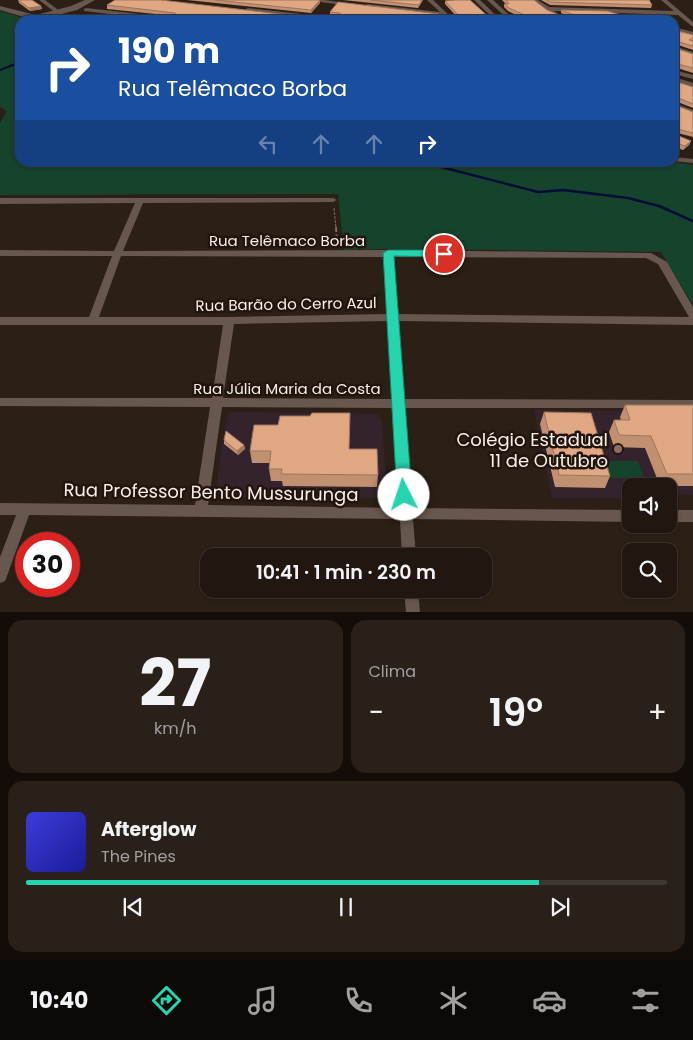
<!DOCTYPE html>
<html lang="pt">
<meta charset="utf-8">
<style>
:root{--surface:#211710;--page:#292019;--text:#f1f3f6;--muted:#a29f9f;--line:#3e3630;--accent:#24d5ae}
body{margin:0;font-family:Poppins,sans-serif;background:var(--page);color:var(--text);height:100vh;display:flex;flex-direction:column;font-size:19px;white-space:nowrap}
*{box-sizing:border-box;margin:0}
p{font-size:16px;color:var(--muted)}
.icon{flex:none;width:28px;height:28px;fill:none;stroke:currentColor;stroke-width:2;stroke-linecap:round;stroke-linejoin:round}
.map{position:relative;height:612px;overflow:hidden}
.panel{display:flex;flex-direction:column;gap:8px;padding:8px;background:#120d09;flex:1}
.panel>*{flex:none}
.banner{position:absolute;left:15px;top:15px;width:664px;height:152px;border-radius:15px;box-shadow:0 1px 4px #0004,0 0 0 1px var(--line);background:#1a4fa0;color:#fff;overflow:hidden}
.controls{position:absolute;left:622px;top:478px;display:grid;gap:10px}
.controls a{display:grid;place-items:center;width:55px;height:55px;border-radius:10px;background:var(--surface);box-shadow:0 1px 4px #0004,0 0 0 1px var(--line);font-size:25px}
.speed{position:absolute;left:15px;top:532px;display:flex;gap:10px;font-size:25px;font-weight:700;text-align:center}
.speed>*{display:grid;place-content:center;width:65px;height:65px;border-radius:50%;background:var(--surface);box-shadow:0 1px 4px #0004,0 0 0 1px var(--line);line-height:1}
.speed .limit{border:8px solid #d22;background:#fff;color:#111}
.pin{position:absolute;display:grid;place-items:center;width:42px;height:42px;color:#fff;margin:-21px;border:2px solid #fff;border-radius:50%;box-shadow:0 1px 5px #0007}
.me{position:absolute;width:55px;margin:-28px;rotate:356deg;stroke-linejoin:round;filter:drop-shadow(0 0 4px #0008)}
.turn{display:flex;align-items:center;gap:18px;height:105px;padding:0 20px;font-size:22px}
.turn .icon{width:65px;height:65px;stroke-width:2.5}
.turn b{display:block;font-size:35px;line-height:42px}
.lanes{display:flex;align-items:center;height:48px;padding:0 20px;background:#0003;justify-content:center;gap:25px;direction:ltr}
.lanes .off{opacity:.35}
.big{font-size:38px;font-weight:600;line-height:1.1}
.panel .widget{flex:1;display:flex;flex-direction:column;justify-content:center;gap:8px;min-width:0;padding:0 18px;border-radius:15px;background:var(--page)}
.panel .dial{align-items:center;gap:0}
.dial b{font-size:65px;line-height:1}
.song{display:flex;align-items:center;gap:15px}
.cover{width:60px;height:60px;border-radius:8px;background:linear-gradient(135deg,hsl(240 70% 55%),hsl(240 70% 35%))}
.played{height:5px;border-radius:2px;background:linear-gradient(90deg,var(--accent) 80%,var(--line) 80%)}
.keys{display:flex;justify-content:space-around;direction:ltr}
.heat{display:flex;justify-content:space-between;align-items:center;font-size:28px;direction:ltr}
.panel .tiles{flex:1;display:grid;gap:8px;grid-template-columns:1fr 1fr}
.widget:last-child{grid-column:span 2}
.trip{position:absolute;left:200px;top:548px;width:292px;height:50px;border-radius:15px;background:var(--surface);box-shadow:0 1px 4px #0004,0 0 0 1px var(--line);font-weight:600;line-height:50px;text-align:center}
.tabs{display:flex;height:80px;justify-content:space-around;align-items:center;background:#0d0906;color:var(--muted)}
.tabs .icon{width:35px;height:35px}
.tabs .current{color:var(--accent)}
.tabs b{font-size:22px;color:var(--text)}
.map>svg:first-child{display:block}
.education{fill:#34232d}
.green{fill:#15432b}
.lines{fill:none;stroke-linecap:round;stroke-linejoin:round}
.stream-far1{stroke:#000e37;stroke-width:2}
.stream{stroke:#000e37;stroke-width:2.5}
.path-far1{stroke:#796d65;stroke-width:1;stroke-dasharray:3 1;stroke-linecap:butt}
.path{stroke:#796d65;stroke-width:2;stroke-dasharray:5 2.5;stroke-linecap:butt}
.street{fill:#67574e;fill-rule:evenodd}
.secondary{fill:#67574e;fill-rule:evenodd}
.wall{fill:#c19071}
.shaded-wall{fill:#9d755c}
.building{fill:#e0a783;stroke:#9d755c}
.route{fill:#24d5ae;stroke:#178a71}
.education-dot{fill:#8d6e63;stroke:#22150d;stroke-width:2}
.labels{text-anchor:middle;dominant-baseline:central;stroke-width:5;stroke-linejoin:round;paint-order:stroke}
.street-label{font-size:15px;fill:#f8eee8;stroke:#22150d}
.near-poi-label{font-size:18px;fill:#f8eee8;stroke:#22150d;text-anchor:end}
.near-street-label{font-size:18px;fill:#f8eee8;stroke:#22150d}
</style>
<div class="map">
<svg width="693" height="613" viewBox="0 0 693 613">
<rect width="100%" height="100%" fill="#2c1f16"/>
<path class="education" d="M534 410 693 412V495L669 494V486H631V498H552Z
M232 412 378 414 382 421 387 496 384 498 221 497 216 492 222 443 228 414Z"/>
<path class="green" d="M0 11 30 20H20V162H674L693 165V305L661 252 387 249 344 250 338 194 0 195V123L7 111 0 107Z
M602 461H638L644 478H608Z"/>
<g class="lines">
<path class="stream-far1" d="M0 70 20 62"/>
<path class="stream" d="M422 162 538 192 563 190 628 198 659 206 693 221"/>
<path class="path-far1" d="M334 208 336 228"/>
<path class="path" d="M336 227 337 245"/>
<path class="street" d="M39 0H45L61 12 56 13Z
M306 0H325L353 4 350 6Z
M427 0H433L454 20H448L443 16 364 6 367 4 440 12Z
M474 0H480L501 20H495Z
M487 0H493L515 20H509Z
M532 0H538L549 7 674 11 661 0H667L693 22V27L678 15 554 11 560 15 577 20C559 20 546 12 532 0Z
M86 8 175 18 178 20H160L84 11V9Z
M248 8 339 18 342 20H324L246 11V9Z
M674 27 693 32V36L674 31Z
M674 46 693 52V56L674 50Z
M674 70 693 75V79L674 74Z
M674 77 693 83V87L674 81Z
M674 103 693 110V114L674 107Z
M674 157 693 159V163L674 161Z
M0 198H333L337 200 333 202 143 203 123 251 388 250 651 253 667 262 693 307V325L398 321 404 399 693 400V408H405L412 508 631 510V522L413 519 416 556H402L400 519 29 515 7 576 5 581 0 583V557L16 515H0V503L195 505 210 407 0 406V398H212L223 325H0V317H89L112 256H0V250L114 251 135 203 0 204ZM121 256 384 257 387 314 229 317H99ZM393 257 646 258 658 264 689 317 397 314ZM388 321 392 399 223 398 234 324ZM222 407 393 408 399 508 208 505Z
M669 510H693V522H669Z
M404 589H418L420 613H406Z"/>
<path class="secondary" d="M85 0H95L77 10 46 18 48 20H34L0 10V6L36 15 71 6Z"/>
</g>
<path class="wall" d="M18 0 41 6 42 9 30 11 19 3Z
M187 0H320V3L311 13Z
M343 0H423L418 8Z
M502 0H534L547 10 564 17 573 18 561 13V10L639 20H526L508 11 504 7V4H506Z
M541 0H649L652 5 651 8 550 5Z
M445 1 492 20H460L445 4Z
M107 5 305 17V20H110L109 17 159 19 177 18 175 16 107 9Z
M330 12 439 14V17L437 20H323L341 18 340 16 330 15Z
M674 30 693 35V50L675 44Z
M674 45 675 48 693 54V73L674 67Z
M674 81 693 87V108L675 101 674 102 675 105 693 112V137L674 132V134L691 141 689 145 683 150 674 147Z
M625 405H693V486H660L645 448 614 447 609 432 614 420H621L620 417Z
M544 412 610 476 605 488 555 487 540 424Z
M224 440 244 445 245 449 238 455 224 444Z
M349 449 378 475 377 487 283 486 282 481H271L269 469 270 463H252L250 451Z"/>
<path class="shaded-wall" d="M320 0V3L311 13V10Z
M422 0H423L418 8 419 5Z
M41 6 42 9 30 11 29 8Z
M691 141 689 145 683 150 685 146Z
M244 445 245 449 238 455 237 451Z"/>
<path class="building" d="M18 0H32L41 6 29 8Z
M115 0H161L305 17 301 20H134L109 17 115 14 159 19 179 18 175 13 107 5Z
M215 0H320L311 10Z
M371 0H422L419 5Z
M455 0H470L492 20H463L445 1Z
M506 0H534L547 10 564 17 578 19 580 17 561 10 607 11 639 20H526L531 18 509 8 504 4H509Z
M547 0H649L652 5 550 2Z
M338 2 439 14 435 20H323L324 19 343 18 340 13 330 12Z
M674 30 693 35V38L689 40 693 41V46L676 41 674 42Z
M674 45 675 48 693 54V68L674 63Z
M674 81 693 87V104L676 97 674 99Z
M674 101 675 105 693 112V133L674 128V134L691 141 685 146 674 142Z
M625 405H693V474H667L651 436 619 435 614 420H630Z
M544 412 591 413 610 476 559 475Z
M312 413H350L349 449H377L378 475 281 474 282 469H269L271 451H250L254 425H278L280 416H310Z
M226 431 244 445 237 451 224 440Z"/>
<path class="route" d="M388 250H444L449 254 444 257 394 256 412 495 410 500 404 502 399 500 397 495 383 253Z"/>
<circle class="education-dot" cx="618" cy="449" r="5"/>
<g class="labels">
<g class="street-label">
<text x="287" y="240">Rua Telêmaco Borba</text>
<text transform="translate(286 304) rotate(-1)">Rua Barão do Cerro Azul</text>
<text x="287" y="388">Rua Júlia Maria da Costa</text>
</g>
<g class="near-poi-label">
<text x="608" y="439">Colégio Estadual<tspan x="608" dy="21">11 de Outubro</tspan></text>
</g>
<g class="near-street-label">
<text transform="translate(211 492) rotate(1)">Rua Professor Bento Mussurunga</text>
</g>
</g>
</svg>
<div class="controls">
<a><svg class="icon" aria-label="sound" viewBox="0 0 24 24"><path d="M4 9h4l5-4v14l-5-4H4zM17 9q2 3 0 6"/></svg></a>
<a><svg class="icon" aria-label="search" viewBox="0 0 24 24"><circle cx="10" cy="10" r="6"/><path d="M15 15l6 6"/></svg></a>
</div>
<div class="speed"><div class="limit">30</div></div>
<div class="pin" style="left:444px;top:254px;background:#d93025"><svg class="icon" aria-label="arrive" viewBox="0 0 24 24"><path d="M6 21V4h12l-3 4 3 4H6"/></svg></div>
<svg class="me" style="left:404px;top:495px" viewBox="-20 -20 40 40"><circle r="19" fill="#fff"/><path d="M0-13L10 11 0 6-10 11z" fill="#24d5ae"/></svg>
<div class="trip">10:41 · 1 min · 230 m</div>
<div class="banner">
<div class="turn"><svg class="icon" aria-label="right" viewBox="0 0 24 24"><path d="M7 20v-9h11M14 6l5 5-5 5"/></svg><div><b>190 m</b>Rua Telêmaco Borba</div></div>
<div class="lanes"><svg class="icon off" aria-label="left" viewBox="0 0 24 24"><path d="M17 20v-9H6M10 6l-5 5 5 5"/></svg><svg class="icon off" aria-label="ahead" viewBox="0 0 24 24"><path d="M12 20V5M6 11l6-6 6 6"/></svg><svg class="icon off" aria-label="ahead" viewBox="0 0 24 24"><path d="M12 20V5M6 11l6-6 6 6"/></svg><svg class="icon" aria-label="right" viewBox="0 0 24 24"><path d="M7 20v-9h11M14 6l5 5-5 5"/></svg></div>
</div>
</div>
<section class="panel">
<div class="tiles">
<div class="widget dial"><b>27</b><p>km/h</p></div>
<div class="widget"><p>Clima</p>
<div class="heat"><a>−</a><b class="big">19°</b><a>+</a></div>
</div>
<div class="widget">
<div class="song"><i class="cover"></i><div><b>Afterglow</b><p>The Pines</p></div></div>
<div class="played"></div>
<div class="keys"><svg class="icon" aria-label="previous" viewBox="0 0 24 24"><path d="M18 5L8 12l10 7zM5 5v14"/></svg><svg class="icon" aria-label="pause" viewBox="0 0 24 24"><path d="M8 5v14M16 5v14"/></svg><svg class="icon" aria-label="next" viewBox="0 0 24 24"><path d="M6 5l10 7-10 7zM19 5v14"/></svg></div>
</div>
</div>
</section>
<nav class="tabs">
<b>10:40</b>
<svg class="icon current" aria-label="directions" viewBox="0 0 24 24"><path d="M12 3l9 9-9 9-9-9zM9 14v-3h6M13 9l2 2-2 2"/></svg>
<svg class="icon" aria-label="music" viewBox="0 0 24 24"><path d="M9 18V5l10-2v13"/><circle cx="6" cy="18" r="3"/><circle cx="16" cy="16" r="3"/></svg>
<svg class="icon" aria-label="phone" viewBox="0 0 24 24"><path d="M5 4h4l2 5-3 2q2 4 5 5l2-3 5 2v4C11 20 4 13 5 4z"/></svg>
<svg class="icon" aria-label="climate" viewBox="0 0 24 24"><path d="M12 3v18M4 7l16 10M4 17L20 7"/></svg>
<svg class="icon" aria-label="car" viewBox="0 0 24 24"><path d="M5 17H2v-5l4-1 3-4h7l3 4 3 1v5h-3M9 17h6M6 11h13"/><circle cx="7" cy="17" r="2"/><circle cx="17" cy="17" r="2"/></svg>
<svg class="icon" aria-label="filters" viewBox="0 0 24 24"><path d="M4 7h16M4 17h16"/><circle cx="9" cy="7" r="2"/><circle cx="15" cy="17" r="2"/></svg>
</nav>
